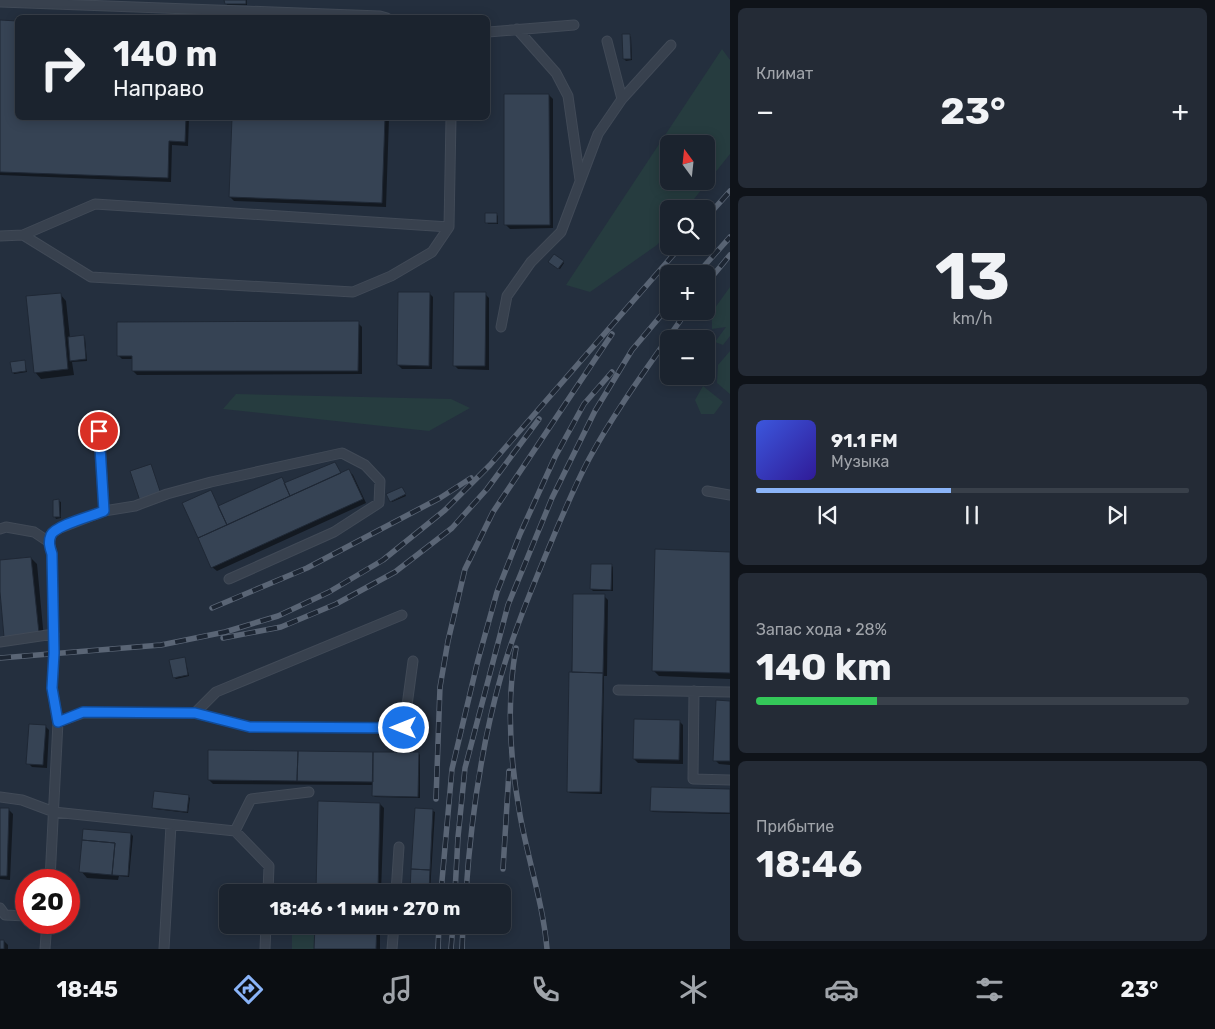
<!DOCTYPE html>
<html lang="ru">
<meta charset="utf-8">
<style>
:root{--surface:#1b232e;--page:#242b36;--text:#f1f3f6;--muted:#a0a4aa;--line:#39404a;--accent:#8ab4f8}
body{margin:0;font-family:Rubik,sans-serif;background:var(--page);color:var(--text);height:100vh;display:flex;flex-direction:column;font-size:19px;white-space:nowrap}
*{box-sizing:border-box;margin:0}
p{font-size:16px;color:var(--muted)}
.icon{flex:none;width:28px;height:28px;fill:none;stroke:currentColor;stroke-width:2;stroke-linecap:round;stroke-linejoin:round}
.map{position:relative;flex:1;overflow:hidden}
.drawer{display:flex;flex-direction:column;gap:8px;padding:8px;background:#0f1319;width:485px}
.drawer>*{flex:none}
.top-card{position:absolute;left:15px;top:15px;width:475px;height:105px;border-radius:8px;box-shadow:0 2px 12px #0003,0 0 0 1px var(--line);background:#1b232e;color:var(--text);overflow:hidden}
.needle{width:32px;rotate:345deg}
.fabs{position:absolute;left:660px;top:135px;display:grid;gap:10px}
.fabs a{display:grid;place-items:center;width:55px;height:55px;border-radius:8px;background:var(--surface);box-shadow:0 2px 12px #0003,0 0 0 1px var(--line);font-size:25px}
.speed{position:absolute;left:15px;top:869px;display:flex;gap:10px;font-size:25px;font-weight:700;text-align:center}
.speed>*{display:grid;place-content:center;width:65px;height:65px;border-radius:50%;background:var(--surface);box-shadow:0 2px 12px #0003,0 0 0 1px var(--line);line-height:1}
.speed .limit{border:8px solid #d22;background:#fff;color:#111}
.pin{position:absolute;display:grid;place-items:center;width:42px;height:42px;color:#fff;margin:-21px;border:2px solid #fff;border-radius:50%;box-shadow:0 1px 5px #0007}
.me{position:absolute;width:55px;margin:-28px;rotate:270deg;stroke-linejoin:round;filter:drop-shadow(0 0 4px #0008)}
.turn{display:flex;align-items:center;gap:18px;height:105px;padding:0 15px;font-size:22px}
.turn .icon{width:65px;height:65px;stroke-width:2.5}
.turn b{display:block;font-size:35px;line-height:42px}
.big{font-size:38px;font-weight:700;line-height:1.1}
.drawer .tile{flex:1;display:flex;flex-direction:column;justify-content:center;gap:8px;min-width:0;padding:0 18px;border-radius:8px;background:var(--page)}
.drawer .dial{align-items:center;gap:0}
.dial b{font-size:65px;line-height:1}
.song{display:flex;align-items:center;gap:15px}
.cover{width:60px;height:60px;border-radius:8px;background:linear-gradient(135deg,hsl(230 70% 55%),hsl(250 70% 35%))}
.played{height:5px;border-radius:2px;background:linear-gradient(90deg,var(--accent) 45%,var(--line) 45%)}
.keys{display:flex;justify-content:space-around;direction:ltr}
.heat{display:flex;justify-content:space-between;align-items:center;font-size:28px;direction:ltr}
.charge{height:8px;border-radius:4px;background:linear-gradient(90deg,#34c759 28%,var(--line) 0)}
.trip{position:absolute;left:219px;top:884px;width:292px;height:50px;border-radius:8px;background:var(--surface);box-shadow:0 2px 12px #0003,0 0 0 1px var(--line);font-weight:700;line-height:50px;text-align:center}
.tabs{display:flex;height:80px;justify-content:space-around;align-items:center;background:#0b0e12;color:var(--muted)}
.tabs .icon{width:35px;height:35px}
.tabs .on{color:var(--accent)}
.tabs b{font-size:22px;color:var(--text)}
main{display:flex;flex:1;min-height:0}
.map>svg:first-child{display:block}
.green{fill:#263c3f;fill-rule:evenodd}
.shadow{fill:#0007}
.building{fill:#364354;stroke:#1f2835}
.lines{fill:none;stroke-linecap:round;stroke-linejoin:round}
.service-casing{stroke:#414a57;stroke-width:11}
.service{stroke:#38414e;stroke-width:9}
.rail-casing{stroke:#5a6575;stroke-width:5.5}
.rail{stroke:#1d2633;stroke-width:4;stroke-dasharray:11;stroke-linecap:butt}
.route-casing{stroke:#114b97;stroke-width:12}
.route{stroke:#1a73e8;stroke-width:9}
</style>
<main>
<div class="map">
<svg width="730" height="949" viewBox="0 0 730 949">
<rect width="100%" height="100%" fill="#242f3e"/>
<path class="green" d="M722 49 730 60V154L686 209H669V231L657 245 590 292 566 285ZM669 144H706V181H669Z
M730 287V336L723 345 715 342 726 327 712 329V312Z
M730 351V394L717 383 718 365Z
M703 386 723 402 714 414H701L695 400Z
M236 394 451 399 470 408 429 431 223 409Z
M292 925H304L315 927 314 949H292Z"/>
<path class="shadow" d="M226 0H247V5H227Z
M0 21 18 118H189L188 146 172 145 171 182 0 175Z
M629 35 631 37 632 60 626 61 624 59Z
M549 95 553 99V228L510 229 506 225Z
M233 118H389L386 207 234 201 230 197Z
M496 214 498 216V224H488L487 222Z
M563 262 564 263 560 269 551 263Z
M429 293 433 297 432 369H402L398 365Z
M60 294 66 301 70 338 84 337 85 338 87 361 72 362 74 375 41 379 35 372Z
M485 294 489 298V370L458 369 454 365Z
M358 323 362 327V374L137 375 133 371V359H122L118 355Z
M24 362 27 372 14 374 13 372Z
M349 471 353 475 366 503 217 571 212 567 218 508 285 484 341 474Z
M402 488 406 496 392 502 391 501Z
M59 501 61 502V518L56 519 55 517Z
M730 553V679L659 676 653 670Z
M31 558 37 564 44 639 12 642 0 579V561Z
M612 566 613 567V591H593L591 589Z
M574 595 604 596 608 600 607 676H604L602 794 570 793 568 791Z
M185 658 189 676 176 679 174 677Z
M730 702V765L719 764 715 760Z
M679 721 683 725V764L638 763 634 759Z
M45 726 49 730 47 768 32 767 28 763Z
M418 753 420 755V798L375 797 374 796V785L213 784 209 780Z
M730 791V814L653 812 651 811Z
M188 796 190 798 188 813 155 809 153 807Z
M319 802 380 804 384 808 381 892H317Z
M0 809 9 810 13 814 10 880 0 879Z
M416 809 433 811 435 812 430 892H411Z
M131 834 133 836 129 877 119 876 118 880 87 878 81 871Z
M316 925H380V949H315Z
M0 941H4L8 945V949H0Z"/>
<path class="building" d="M224 0H246V4H225Z
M0 20 18 21V118H186L185 142 169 141 168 178 0 172Z
M622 34H630L631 59H623Z
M504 94H549L550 225H504Z
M232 118H385L382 203 229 197Z
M485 213H497V223H485Z
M554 254 564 261 558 269 548 262Z
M398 292H430L429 366 397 365Z
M454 292H486L485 366H453Z
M61 293 68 369 34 373 26 296Z
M359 321 358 371H132V356H117V322Z
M84 335 86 359 70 361 68 337Z
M25 360 26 371 12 373 10 362Z
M335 462 341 473 290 496 284 483Z
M151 464 161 494 140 501 130 471Z
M349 469 363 499 211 568 198 538Z
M282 477 290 496 227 525 218 506Z
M402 487 406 494 390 502 386 494Z
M211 490 227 525 198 538 182 503Z
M59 499 60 517H53V500Z
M655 549 730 552V673L652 671Z
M31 557 39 633 4 637 0 592V560Z
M591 564H612L611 590 590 589Z
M573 594H605L603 673 572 672Z
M185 657 188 675 173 678 169 660Z
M569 672 603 673 600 792H567Z
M716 700 730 701V761H713Z
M634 719 680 720 679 760 633 759Z
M29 724 46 725 43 765 26 764Z
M208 750 298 751 297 781 208 780Z
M298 751 373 752V782L297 781Z
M373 752H419L418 797 372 796Z
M651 787 730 789V813L650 811Z
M154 791 189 795 187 812 152 808Z
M318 801 380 803 378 892H316Z
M0 808H9L7 876H0Z
M415 808 433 809 430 870 411 869Z
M83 829 131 833 128 876 112 875 115 843 82 840Z
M82 840 115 843 112 875 79 872Z
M411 869 430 870 429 892H410Z
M315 925H377L376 949H314Z
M0 940H4V949H0Z"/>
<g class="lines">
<g class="service-casing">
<path id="service" d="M0 2 380 16 387 18
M517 29 556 73 568 96 580 180
M488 32 574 25
M607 41 622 99
M23 235 91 277 353 292 391 276 432 252 449 227 451 118
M0 236 23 235 95 204 449 227
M501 327 507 296 531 262 561 232 598 134 622 99 671 45
M99 431 104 511
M707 491 730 495
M0 529 6 527 34 532 49 542
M0 642 54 634
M618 690 730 692
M694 691 693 779 730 780
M195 713 216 692 402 615
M58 722 83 713H195L250 727 404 728 413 661
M0 797 22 800 54 812 235 831 269 866 268 892
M235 831 251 799 309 792
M50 880 58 722 52 688 54 653 52 554 49 542 52 533 60 528 104 511 135 506 167 494 211 482 342 453 365 465 380 481 379 503 334 532 229 579
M396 892 399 847
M0 908 5 915 26 916
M45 949 47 922
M164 949 171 825
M265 949 266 925
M392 949 394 925"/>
</g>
<use href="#service" class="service"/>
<g class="rail-casing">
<path id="rail" d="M706 218 730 191
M697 274 730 237
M706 284 730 255
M212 608 307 568 440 498 471 478
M223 638 281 627 336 604 395 572 452 528 487 489 539 419
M516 648C506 703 510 760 520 815 528 860 543 903 547 949
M0 658 161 645 225 632 278 616 329 592 383 560 445 510 490 465 681 246
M436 799 440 687 448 641 465 569 493 512 612 334
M503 869 509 771
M441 892 452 769 478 660 497 592 520 534 555 457 584 404 612 372
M455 892 458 837 465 768 508 605 552 498 595 411 632 350 669 306
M466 892C471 819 481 747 501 676 513 634 530 593 547 552 560 521 573 489 589 459 617 407 653 360 687 311
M438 949 439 925
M451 949 453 925
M462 949 463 925"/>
</g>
<use href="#rail" class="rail"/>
</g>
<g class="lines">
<g class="route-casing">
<path id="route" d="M99 431 104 511C92 516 56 525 51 535 48 542 50 548 52 554L54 653 52 688 58 722 83 712 195 713 250 727 404 728"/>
</g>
<use href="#route" class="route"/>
</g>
</svg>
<div class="fabs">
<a><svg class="needle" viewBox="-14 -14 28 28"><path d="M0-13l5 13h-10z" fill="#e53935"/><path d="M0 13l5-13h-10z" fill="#a0a4aa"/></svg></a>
<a><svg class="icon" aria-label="search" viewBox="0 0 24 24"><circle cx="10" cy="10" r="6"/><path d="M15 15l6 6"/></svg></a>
<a>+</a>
<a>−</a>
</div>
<div class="speed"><div class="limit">20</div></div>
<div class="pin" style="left:99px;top:431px;background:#d93025"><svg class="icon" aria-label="arrive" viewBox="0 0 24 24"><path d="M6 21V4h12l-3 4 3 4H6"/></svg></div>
<svg class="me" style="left:404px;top:728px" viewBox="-20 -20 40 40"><circle r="17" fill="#1a73e8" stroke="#fff" stroke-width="3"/><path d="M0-11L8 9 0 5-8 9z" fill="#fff"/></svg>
<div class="trip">18:46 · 1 мин · 270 m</div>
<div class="top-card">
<div class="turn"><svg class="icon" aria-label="right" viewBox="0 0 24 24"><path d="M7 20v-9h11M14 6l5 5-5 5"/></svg><div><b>140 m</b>Направо</div></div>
</div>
</div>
<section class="drawer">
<div class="tile"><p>Климат</p>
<div class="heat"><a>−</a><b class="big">23°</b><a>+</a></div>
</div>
<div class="tile dial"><b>13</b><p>km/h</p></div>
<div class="tile">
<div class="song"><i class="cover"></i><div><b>91.1 FM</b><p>Музыка</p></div></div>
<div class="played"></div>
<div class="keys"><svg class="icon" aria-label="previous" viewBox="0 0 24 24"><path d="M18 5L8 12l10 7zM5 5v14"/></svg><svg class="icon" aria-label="pause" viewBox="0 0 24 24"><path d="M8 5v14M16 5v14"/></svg><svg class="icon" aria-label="next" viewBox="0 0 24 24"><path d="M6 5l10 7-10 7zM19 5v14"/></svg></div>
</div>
<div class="tile"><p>Запас хода · 28%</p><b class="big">140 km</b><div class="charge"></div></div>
<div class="tile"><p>Прибытие</p><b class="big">18:46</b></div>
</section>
</main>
<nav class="tabs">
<b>18:45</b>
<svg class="icon on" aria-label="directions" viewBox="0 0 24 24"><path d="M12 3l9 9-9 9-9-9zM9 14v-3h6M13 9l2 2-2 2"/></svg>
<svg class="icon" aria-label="music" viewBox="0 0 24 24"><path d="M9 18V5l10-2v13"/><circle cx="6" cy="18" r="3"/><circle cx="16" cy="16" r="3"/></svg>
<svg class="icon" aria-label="phone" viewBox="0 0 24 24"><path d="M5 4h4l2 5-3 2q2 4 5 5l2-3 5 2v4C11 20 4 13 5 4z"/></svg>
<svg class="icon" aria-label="climate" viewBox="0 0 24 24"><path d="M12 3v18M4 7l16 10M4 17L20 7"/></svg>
<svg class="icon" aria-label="car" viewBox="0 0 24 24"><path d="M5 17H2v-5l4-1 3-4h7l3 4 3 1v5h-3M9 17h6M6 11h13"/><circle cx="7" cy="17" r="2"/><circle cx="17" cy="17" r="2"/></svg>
<svg class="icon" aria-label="filters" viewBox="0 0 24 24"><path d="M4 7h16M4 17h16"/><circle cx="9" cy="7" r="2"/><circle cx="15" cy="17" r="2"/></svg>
<b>23°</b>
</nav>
